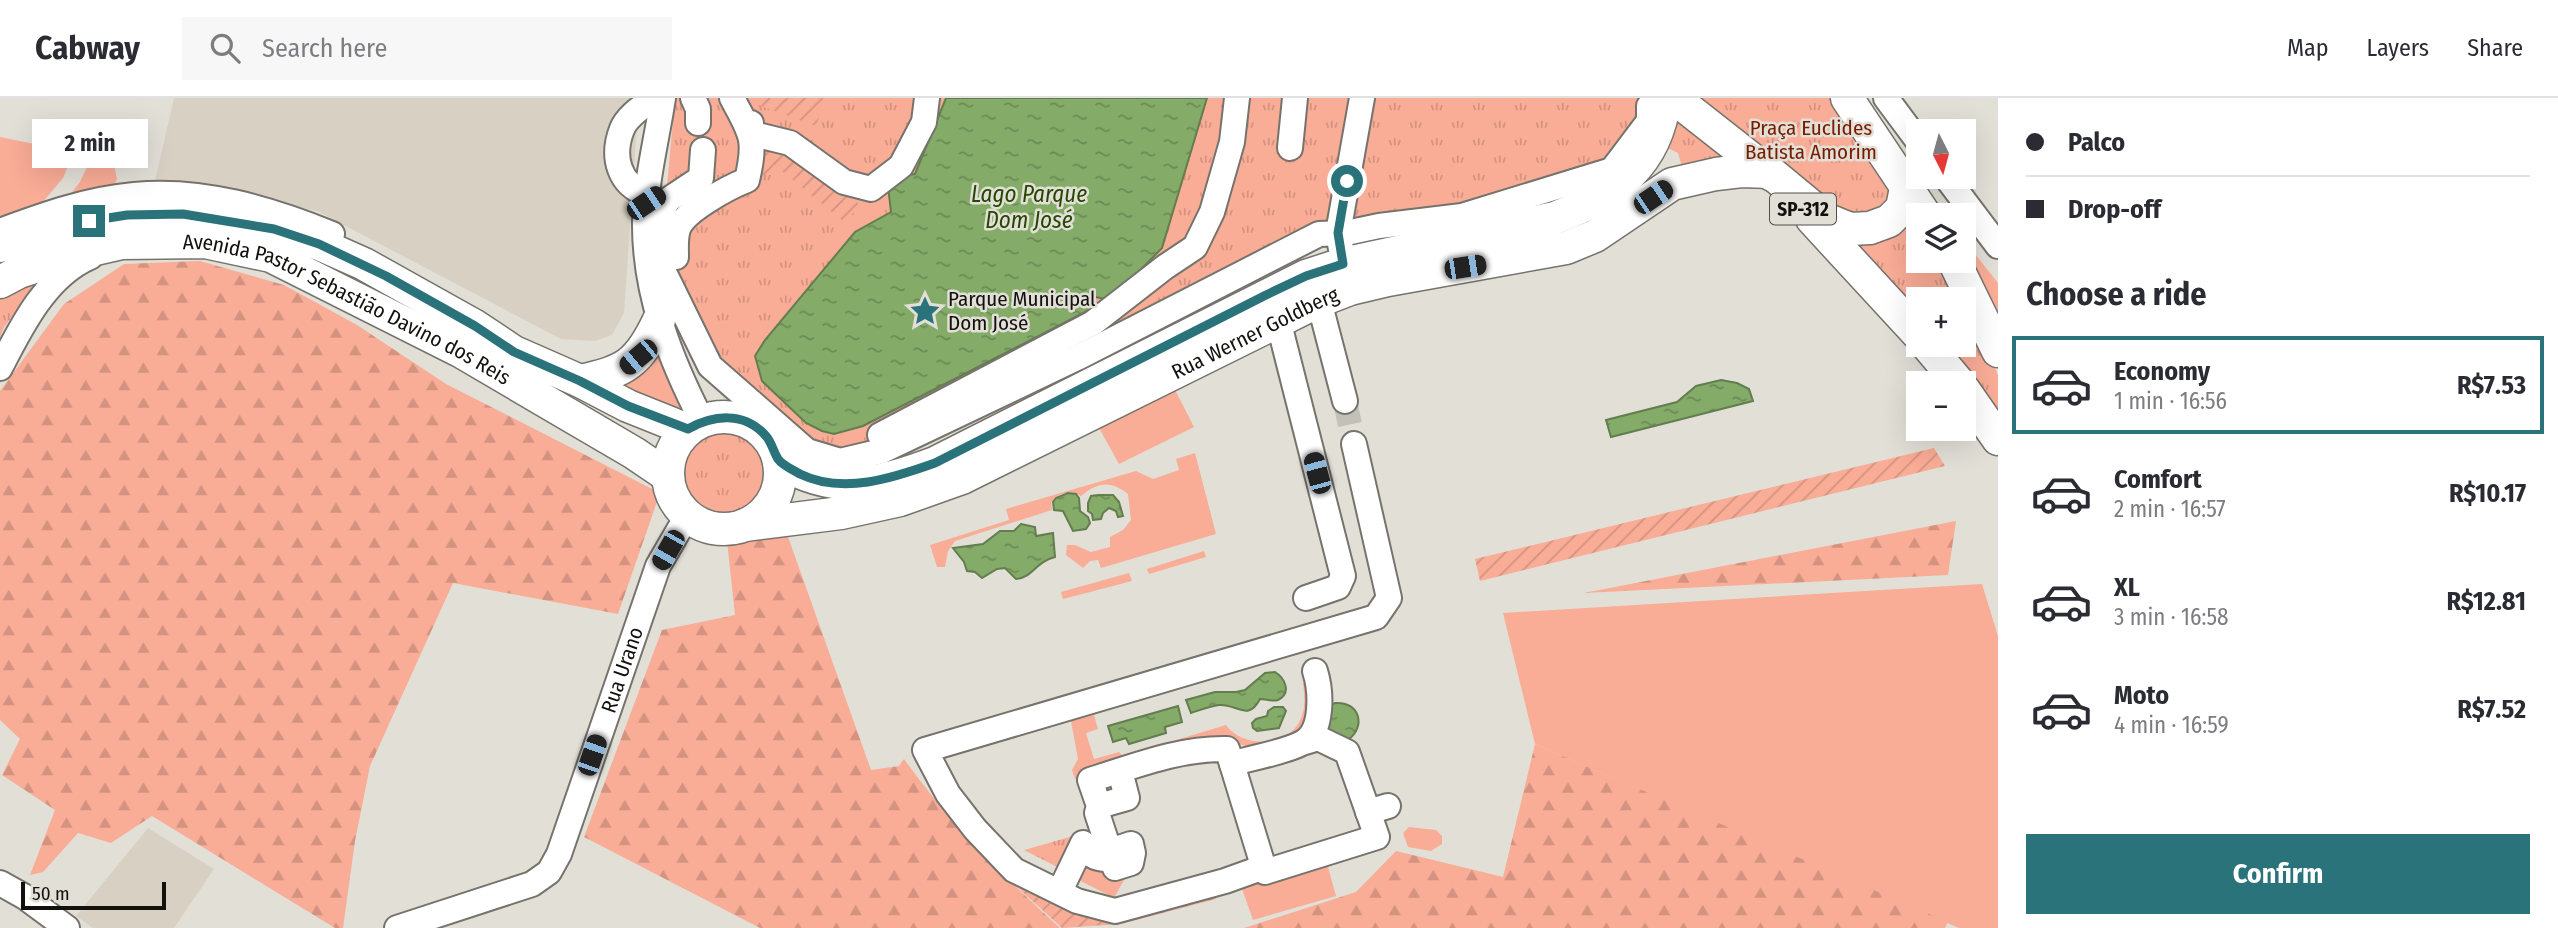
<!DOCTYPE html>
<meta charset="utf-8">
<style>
:root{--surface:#fff;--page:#f7f7f7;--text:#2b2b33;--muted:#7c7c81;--line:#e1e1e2;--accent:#2a737b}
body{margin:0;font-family:"Fira Sans Condensed",sans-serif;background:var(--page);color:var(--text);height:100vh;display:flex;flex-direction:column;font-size:26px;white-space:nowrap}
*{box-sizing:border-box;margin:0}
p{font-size:23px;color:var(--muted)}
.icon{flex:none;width:38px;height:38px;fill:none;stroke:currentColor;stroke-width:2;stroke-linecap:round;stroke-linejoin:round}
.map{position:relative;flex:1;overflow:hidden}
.sheet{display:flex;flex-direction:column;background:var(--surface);width:560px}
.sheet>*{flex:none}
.banner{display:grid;align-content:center;height:154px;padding:0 28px;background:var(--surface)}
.needle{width:46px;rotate:174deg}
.buttons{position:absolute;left:1906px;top:21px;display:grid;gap:14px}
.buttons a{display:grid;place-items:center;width:70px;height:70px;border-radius:0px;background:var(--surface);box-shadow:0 7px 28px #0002;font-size:35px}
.scale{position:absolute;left:21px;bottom:18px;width:145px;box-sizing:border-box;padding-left:7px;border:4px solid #12110e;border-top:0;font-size:19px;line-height:24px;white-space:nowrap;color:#12110e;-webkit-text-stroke:5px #e2dfd7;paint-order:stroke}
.end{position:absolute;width:32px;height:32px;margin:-16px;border:9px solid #2a737b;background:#fff;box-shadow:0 0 0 4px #fff}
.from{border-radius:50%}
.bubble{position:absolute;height:49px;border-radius:0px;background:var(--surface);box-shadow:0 7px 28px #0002;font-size:23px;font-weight:700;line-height:49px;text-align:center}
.car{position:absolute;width:21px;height:42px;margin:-21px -10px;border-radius:9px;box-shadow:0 0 5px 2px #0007;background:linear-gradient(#222 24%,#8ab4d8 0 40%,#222 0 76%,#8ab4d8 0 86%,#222 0)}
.banner b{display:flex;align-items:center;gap:24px;height:66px;font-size:26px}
.banner b+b{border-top:2px solid var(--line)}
.banner i{width:18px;height:18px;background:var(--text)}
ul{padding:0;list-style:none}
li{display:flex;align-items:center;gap:21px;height:98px;margin:0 14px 10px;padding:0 14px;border:4px solid transparent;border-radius:0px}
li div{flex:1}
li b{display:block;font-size:26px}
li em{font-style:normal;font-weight:700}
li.active{border-color:var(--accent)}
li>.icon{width:63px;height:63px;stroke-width:1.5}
h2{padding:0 28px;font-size:32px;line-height:84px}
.action{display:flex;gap:14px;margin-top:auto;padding:14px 28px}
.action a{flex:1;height:80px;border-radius:0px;background:var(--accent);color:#fff;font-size:28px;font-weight:700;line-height:80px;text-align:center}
header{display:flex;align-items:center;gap:42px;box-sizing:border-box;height:98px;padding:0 35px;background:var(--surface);border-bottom:2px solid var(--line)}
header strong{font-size:33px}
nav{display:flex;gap:38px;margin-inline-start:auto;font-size:24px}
.search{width:490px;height:63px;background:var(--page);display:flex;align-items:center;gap:18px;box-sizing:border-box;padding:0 24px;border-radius:0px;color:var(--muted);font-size:26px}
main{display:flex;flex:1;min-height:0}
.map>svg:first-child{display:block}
</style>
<header>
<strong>Cabway</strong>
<div class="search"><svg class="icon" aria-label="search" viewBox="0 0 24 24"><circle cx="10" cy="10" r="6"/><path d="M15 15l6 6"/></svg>Search here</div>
<nav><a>Map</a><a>Layers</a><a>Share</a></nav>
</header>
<main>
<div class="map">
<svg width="1998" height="830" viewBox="0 0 1998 830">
<defs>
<pattern id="forest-firs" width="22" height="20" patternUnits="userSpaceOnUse" patternTransform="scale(1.75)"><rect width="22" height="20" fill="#f9ac96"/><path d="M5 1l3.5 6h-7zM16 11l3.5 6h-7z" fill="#d49380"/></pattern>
<pattern id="park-tufts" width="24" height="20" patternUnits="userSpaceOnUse" patternTransform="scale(1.75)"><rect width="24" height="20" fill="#f9ac96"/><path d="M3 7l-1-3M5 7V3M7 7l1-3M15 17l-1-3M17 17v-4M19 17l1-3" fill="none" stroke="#d49380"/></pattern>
<pattern id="garden-furrows" width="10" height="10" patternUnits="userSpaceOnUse" patternTransform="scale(1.75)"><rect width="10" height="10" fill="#f9ac96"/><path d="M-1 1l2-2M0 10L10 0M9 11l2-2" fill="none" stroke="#d49380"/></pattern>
<pattern id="water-ripples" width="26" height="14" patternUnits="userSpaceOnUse" patternTransform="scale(1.75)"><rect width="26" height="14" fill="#85ab69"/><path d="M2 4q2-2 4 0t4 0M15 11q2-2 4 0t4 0" fill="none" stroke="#6b8a55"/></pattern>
</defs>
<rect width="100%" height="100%" fill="#e2dfd7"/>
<g fill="#d8d1c3">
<polygon points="174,0 639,0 624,215 612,237 595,243 561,241 317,113 154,87"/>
<polygon points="148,730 214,771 174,830 93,830 76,818"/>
</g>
<g fill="#f9ac96">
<polygon points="0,39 74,54 63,80 32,117 0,128"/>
<polygon points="92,58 113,62 117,81 112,91 70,97 80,84"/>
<polygon points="1964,142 1998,185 1998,221 1964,152"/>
<polygon points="658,247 680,310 654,304 616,291 639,276"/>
<polygon points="1173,288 1194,329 1119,366 1098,328"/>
<path d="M1195 355 1216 436 1101 470 1098 462 1090 463 1083 470 1066 457 1067 447H1075L1091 454 1110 449V439L1123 432 1131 422 1128 396C1110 382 1098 384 1081 398 1071 391 1057 395 1051 405L1052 412 955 443 948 453 945 469H937L930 447 1009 422 1006 411 1136 373 1153 381 1179 372 1176 361Z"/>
<polygon points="1204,453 1206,459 1149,476 1147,471"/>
<polygon points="1129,475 1132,483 1063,501 1061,494"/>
<polygon points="1982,486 1998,538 1998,830 1959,830 1535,646 1503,515"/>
<path d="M1310 583 1313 593 1304 625 1294 639 1257 651 1239 646 1226 639 1075 681 1072 672 1078 661 1071 623 1094 617 1098 631 1086 635 1094 661 1119 654 1123 658 1226 627C1241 648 1279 650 1296 629 1306 616 1305 601 1303 585Z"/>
<polygon points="1409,729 1436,732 1442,738 1442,746 1431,753 1408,749 1403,735"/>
<polygon points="1080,756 1125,780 1114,800 1069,777"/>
<polygon points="1325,758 1336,798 1253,822 1240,785"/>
</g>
<g fill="url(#forest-firs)">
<polygon points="200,163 284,187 357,227 446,286 660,395 618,516 453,485 370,668 355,743 343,830 335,830 152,718 111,745 78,735 43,774 30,777 55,712 2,677 20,641 0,622 0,293 64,206 124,166"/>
<polygon points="1956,423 1948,477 1584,495"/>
<path d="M787 436 871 672 899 668 904 661C949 724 1003 778 1060 830H760L584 739 662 532 735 517 727 443Z"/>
<polygon points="1535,646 1934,818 1948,824 1945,830 1244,830 1356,794 1396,753 1503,779"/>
</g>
<g fill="url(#park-tufts)">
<polygon points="675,0 1646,0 1647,22 1611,70 1462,116 1347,133 882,351 808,352 711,267 662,168 666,99"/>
<polygon points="1697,0 1835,0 1898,97 1896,107 1854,124"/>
<polygon points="1678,15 1733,64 1683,72 1678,55 1668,50"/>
<path d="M1908 111 1918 125V163H1945L1955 177 1998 277V321L1941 247H1964V201H1918V219L1838 133C1874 137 1884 139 1908 111Z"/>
<polygon points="40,184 4,229 0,239 0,196 26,185"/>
<circle cx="724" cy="374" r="43"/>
<polygon points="1087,734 1067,774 1024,752"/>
</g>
<g fill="url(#garden-furrows)">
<polygon points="757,0 822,0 825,1 816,28 755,6"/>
<polygon points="758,46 798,60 842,97 862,107 844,124 777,69 754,82"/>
<polygon points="1934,350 1945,368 1480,483 1475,461"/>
<polygon points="1006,779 1115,816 1213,788 1216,801 1121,826 1062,830"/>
</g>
<g fill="url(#water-ripples)" stroke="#627d4e" stroke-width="2">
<polygon points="946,0 1207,0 1162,150 1111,202 1095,199 1093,210 863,328 834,336 822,333 806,325 762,283 755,258 765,242 855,134 891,114 887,79 915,76"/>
<polygon points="1721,282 1737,285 1749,291 1753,303 1611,339 1606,322 1677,304 1696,288"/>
<polygon points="1068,395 1076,396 1079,400 1080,413 1088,419 1090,425 1086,431 1073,433 1063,413 1054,412 1053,404 1056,400"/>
<polygon points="1098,397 1113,397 1119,404 1123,418 1118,419 1116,413 1109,410 1103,415 1101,421 1093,422 1092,416 1088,413 1088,405 1091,398"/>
<path d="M1021 426 1035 429 1036 438 1053 435 1055 459C1035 464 1034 479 1016 481L1005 470 997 471 982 480 975 474 967 473 964 464 953 450 983 446 1000 433H1014Z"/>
<path d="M1275 574C1285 580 1292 595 1278 602 1272 604 1266 601 1260 601 1248 624 1238 606 1219 607 1210 608 1200 612 1191 615L1186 602 1215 594H1236L1245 592 1265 575Z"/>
<path d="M1335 605C1359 603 1367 628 1348 642L1329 639 1322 617 1329 608Z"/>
<polygon points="1178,608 1182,624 1165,629 1166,635 1129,646 1126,640 1113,644 1108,628"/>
<polygon points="1274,609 1283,609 1286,613 1279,630 1257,633 1253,630 1252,625 1256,621 1267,618 1268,613"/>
</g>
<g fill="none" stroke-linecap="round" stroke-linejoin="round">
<polyline stroke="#c3c0b9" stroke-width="24" stroke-dasharray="24 12" stroke-linecap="butt" points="1345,303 1354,346"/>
<g stroke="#76736c" stroke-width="28">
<g id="minor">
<path d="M663 0C657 40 646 82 645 123 644 194 670 261 702 323"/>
<polyline points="693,0 698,11 698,25"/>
<polyline points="1886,0 1918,43"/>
<polyline points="751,25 752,38 757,37 790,45 844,84 871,91 901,68 924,24 927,0"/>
<polyline points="1290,50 1295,0"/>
<polyline points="703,52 701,80 668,102 664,109 661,168 710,268 807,353 840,363 882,353 1077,260 1319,136 1346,135 1379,128 1462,118 1612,72 1649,23 1649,8"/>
<polyline points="1946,79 1998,148"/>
<path d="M647 96C619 87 611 59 622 31 627 18 643 8 654 0"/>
<path d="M0 133C43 117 88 101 134 97 201 90 271 111 332 136"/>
<polyline points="1341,151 1338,135 1362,0"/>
<path d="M676 159C676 150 675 140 678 131 684 113 729 89 747 82 757 40 751 36 732 0"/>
<polyline points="1319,203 1345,303"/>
<polyline points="1278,222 1343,478 1338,489 1306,500"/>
<path d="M0 270C21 229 46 178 90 159"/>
<polyline points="880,337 1093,225 1165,169 1195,149 1212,114 1232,44 1237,0"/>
<path d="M1305 644 1318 640 1347 654 1377 739 1265 774 1232 666C1253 659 1283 655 1302 645 1324 634 1321 592 1315 573"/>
<polyline points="1099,708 1127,700 1120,673"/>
<polyline points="1368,714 1388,708"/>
<path d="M1110 753 1131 746 1133 755 1131 765 1115 770 1097 715 1099 708 1090 682C1135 668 1179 650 1227 651L1232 666"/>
<polyline points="1264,769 1225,783 1115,813 1077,803 1014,772 975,731 948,696 925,652 1376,519 1389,500 1354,346"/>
<polyline points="0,785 25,799 67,830"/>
<path d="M1060 793 1083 745C1088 759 1098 762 1112 761"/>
<path id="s1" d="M397 830 532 786 549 774 559 756 658 468 687 418"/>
</g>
</g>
<g stroke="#76736c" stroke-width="35">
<g id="major">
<polyline points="1674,0 1772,77"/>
<polyline points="1847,0 1925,117"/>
<polyline points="1812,121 1918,236"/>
<polyline points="0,148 70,126 127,117 183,116 273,131 319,146 364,166 475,228 514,254 580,283 628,308 688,332"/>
<polyline points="1954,163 1998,253"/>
<path id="s2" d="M0 184 19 174 74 156 122 145 205 144 271 158 460 253 634 355 668 378"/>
<polyline points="1927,247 1959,285"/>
<path d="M580 283C625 274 639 265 659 222"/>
<polyline points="1964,292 1998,341"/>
<circle cx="724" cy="375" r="56"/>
<path d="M779 364C836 397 876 387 935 365L1306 178 1343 166 1555 120C1615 97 1657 67 1665 0"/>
<path id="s3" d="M745 427 841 415 900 402 962 380 1319 203 1350 191 1388 182 1566 150 1595 138 1672 86 1716 76 1742 73 1770 74 1828 122 1850 131 1870 130 1889 123 1902 110 1906 90"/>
</g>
</g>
<use href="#minor" stroke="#fff" stroke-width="24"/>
<use href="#major" stroke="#fff" stroke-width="32"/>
</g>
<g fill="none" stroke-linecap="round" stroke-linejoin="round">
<path stroke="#2a737b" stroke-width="9" d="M89 123 127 117 183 116 274 131 319 146 386 178 475 228 514 254 580 283 628 308 688 331C713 317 744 313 766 338 772 345 773 353 778 361 782 367 793 372 800 376 843 397 893 380 935 365L1266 197 1306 178 1343 166 1338 135 1347 83"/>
</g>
<defs>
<g id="sight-bare" transform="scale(2.415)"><path d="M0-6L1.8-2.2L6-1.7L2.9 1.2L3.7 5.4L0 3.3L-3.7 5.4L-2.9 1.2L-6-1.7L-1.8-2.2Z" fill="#2a737b" stroke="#e2dfd7" stroke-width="2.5" paint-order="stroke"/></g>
</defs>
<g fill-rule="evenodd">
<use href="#sight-bare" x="925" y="213"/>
</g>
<g text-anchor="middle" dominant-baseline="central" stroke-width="5" stroke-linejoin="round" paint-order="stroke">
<rect fill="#e2dfd7" stroke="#504f4a" stroke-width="2" x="1770" y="95.5" width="66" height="31" rx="5"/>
<g font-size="19" font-weight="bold" fill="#12110e">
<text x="1803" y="111">SP-312</text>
</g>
<g font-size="21" fill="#771c00" stroke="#e2dfd7">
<text x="1811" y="30">Praça Euclides<tspan x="1811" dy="24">Batista Amorim</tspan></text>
</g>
<g font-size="21" fill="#12110e" stroke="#e2dfd7" text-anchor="start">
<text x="948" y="201">Parque Municipal<tspan x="948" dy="24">Dom José</tspan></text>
</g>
<g font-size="21" fill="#12110e" stroke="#e2dfd7">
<text stroke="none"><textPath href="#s2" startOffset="368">Avenida Pastor Sebastião Davino dos Reis</textPath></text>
<text stroke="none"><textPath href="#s3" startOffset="550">Rua Werner Goldberg</textPath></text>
<text stroke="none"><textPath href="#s1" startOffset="378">Rua Urano</textPath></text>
</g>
<g font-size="23" font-style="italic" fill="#254700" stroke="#e2dfd7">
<text x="1029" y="96">Lago Parque<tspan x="1029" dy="26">Dom José</tspan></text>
</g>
</g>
</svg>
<div class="buttons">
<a><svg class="needle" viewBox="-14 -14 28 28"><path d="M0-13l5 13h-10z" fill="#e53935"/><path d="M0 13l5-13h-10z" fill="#7c7c81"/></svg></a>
<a><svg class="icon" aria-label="layers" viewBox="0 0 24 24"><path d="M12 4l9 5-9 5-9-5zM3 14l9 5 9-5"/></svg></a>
<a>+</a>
<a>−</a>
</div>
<div class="scale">50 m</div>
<i class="end from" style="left:1347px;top:83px"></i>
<i class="end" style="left:89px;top:123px"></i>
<div class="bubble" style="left:32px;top:21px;width:116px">2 min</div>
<i class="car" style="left:1653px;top:99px;rotate:56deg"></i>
<i class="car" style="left:646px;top:105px;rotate:56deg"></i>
<i class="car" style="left:1465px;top:169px;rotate:81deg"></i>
<i class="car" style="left:638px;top:259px;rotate:230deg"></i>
<i class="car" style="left:1317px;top:375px;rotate:345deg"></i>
<i class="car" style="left:668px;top:452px;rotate:210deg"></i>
<i class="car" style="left:592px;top:657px;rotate:19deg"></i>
</div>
<section class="sheet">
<div class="banner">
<b><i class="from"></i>Palco</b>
<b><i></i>Drop-off</b>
</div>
<h2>Choose a ride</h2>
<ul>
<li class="active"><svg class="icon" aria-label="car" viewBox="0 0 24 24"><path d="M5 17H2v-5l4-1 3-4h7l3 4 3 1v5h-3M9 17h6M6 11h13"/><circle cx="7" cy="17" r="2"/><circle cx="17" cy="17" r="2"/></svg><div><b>Economy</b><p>1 min · 16:56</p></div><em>R$7.53</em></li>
<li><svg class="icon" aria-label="car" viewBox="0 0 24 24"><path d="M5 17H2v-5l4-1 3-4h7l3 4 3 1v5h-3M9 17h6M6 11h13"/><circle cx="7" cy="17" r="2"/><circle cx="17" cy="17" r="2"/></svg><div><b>Comfort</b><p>2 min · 16:57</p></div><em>R$10.17</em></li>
<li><svg class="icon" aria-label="car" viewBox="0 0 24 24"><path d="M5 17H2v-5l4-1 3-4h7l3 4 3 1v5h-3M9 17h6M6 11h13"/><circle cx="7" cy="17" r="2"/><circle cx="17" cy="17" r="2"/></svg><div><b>XL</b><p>3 min · 16:58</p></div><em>R$12.81</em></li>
<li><svg class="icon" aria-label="car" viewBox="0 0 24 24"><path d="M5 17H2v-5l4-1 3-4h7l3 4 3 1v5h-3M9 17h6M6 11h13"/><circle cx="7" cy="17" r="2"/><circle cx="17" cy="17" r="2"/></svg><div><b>Moto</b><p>4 min · 16:59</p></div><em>R$7.52</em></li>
</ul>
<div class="action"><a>Confirm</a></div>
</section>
</main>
